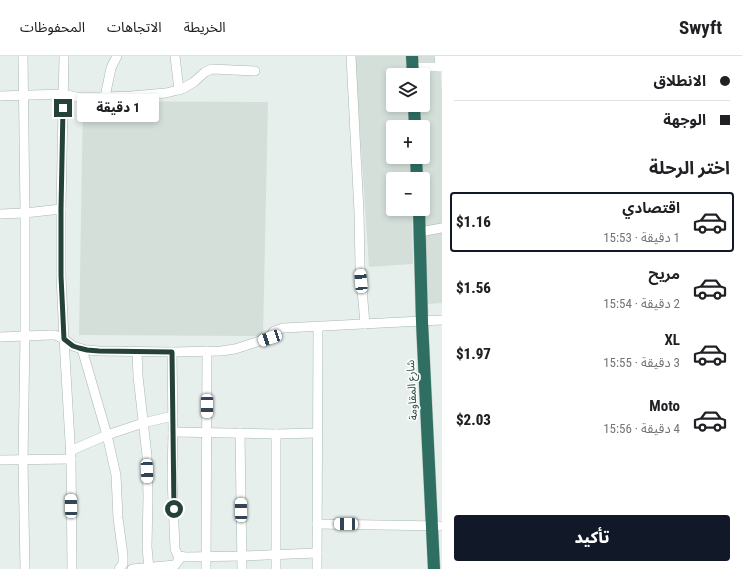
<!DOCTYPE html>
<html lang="ar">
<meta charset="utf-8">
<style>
:root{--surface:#fff;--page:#f2f2f2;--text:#202124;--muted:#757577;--line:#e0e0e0;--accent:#111827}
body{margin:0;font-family:"Roboto Condensed","Noto Sans Arabic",sans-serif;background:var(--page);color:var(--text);direction:rtl;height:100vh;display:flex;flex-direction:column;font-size:15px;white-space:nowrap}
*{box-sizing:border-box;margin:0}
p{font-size:13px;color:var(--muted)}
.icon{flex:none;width:22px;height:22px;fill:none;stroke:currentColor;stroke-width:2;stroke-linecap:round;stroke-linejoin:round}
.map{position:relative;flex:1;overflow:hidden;direction:ltr}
.drawer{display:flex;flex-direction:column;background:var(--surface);width:300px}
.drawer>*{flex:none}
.hud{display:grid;align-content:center;height:88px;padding:0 12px;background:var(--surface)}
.fabs{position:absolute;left:386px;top:12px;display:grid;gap:8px}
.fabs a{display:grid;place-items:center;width:44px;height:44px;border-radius:4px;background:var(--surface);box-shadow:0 2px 6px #0003;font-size:20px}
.end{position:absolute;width:18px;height:18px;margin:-9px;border:5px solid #24423a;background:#fff;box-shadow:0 0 0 2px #fff}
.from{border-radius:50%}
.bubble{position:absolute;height:28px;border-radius:4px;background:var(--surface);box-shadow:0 2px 6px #0003;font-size:13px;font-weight:800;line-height:28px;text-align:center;direction:rtl}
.car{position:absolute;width:12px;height:24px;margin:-12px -6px;border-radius:5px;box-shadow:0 0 3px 1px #0007;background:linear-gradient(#fff 24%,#345 0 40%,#fff 0 76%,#345 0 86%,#fff 0)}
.hud b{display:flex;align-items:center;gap:14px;height:38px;font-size:15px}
.hud b+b{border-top:1px solid var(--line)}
.hud i{width:10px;height:10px;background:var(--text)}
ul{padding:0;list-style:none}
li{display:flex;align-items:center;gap:12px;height:60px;margin:0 8px 6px;padding:0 4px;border:2px solid transparent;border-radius:4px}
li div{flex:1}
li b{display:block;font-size:15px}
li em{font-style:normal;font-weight:800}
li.selected{border-color:var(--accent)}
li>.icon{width:36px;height:36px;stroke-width:1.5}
h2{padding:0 12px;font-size:18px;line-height:48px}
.button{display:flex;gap:8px;margin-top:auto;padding:8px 12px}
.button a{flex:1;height:46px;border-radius:4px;background:var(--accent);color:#fff;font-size:16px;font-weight:800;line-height:46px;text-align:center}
header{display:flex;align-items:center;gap:24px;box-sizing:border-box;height:56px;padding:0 20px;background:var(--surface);border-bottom:1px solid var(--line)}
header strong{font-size:19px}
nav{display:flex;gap:22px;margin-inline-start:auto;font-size:14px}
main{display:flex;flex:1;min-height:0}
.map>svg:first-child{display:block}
</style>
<header>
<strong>Swyft</strong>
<nav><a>الخريطة</a><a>الاتجاهات</a><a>المحفوظات</a></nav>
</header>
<main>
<section class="drawer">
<div class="hud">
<b><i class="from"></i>الانطلاق</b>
<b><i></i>الوجهة</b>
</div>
<h2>اختر الرحلة</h2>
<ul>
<li class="selected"><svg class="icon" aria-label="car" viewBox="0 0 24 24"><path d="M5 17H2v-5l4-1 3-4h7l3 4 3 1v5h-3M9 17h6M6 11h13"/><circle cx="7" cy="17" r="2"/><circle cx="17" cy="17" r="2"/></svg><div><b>اقتصادي</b><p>1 دقيقة · 15:53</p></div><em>$1.16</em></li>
<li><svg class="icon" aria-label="car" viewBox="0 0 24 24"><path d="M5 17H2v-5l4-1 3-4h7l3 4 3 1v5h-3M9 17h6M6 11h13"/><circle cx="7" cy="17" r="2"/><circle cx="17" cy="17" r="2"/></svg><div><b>مريح</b><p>2 دقيقة · 15:54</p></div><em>$1.56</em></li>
<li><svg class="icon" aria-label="car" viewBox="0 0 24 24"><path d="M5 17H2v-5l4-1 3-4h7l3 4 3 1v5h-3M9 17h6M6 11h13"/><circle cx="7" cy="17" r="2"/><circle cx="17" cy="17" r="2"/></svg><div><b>XL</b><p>3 دقيقة · 15:55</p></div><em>$1.97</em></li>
<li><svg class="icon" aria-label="car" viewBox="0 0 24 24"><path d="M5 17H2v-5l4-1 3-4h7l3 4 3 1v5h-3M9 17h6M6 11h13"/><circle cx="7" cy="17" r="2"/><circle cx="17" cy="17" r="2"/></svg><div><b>Moto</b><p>4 دقيقة · 15:56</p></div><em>$2.03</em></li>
</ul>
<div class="button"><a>تأكيد</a></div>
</section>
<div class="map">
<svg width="442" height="513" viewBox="0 0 442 513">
<rect width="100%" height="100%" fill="#e6efeb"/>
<g fill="#d4dfda">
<polygon points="355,0 407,0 408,19 393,19 393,49 409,49 410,71 393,71 393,101 411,101 411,123 393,123 393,153 412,153 413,208 369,211"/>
<polygon points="417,0 440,0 442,40 442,247 427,248 423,153 423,123 422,123 421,101 423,101 423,71 420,71 419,49 423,49 423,19 418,19"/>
<polygon points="83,45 268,46 263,280 79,279"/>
</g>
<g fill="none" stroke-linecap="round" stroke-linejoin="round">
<g stroke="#a8b8b2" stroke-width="10">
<g id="street">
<polyline points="23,0 25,157 25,279 23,405 25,513"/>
<polyline points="64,0 61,153 61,220 64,283 73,290 79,292 87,294 99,295 172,296 221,295 235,293 269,282 274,275 283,272 442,264"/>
<polyline points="175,0 179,34"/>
<polyline points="351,0 359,156 360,210 365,268"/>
<polyline points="439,0 440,11"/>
<polyline points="413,11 442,11"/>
<polyline points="0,40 63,38 76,41 105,41 131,40 166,37 182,33 194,26 205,16 212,13 255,15"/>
<polyline points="105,41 111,12 117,0"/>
<polyline points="0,158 25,157 61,153"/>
<polyline points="420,176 442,172"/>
<polyline points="0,281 50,279 55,279 64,283 71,403 72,513"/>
<polyline points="82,293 107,379 116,419 118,462 123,499 123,508 119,513"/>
<polyline points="137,296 138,320 147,400 148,440 147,491 149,513"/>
<polyline points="172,296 173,376 172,421 175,493 178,500 186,501 242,500 317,497"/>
<polyline points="173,376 276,378 317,377"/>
<polyline points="240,377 242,513"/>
<polyline points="276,378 276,513"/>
<polyline points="70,395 107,379 143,367 173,360"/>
<polyline points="0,404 71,403"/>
<polyline points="317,468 442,470"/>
<polyline points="132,513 175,509 181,501"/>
<polyline points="206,513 207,295"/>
<polyline points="317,513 318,271"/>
</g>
</g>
<g stroke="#c2cac8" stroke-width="13">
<g id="highway">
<polyline points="412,0 413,19"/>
<polyline points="414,49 415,71"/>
<polyline points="416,101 417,123"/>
<polyline points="419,153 422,266 434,513"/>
</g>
</g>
<use href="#street" stroke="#fff" stroke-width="9"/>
<use href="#highway" stroke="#2f6f62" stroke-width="12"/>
</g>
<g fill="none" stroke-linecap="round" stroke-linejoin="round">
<polyline stroke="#24423a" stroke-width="5" points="63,52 61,153 61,220 64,283 73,290 79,292 87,294 99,295 172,296 174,453"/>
</g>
<g text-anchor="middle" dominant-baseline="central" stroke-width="3.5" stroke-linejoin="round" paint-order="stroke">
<g font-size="11" fill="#24423a" stroke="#f7fbf9">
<text transform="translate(412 334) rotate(-93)">شارع المقاومة</text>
</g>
</g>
</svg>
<div class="fabs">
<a><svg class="icon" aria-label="layers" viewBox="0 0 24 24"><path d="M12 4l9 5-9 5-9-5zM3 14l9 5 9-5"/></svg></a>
<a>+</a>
<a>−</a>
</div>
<i class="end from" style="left:174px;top:453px"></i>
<i class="end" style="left:63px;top:52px"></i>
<div class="bubble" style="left:77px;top:38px;width:82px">1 دقيقة</div>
<i class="car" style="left:361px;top:225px;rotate:355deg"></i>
<i class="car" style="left:270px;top:282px;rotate:251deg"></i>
<i class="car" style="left:207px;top:350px;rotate:180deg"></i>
<i class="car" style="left:147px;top:415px;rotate:178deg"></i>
<i class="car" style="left:71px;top:450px;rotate:359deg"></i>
<i class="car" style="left:241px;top:454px;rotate:359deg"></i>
<i class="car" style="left:346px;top:468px;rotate:271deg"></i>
</div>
</main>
